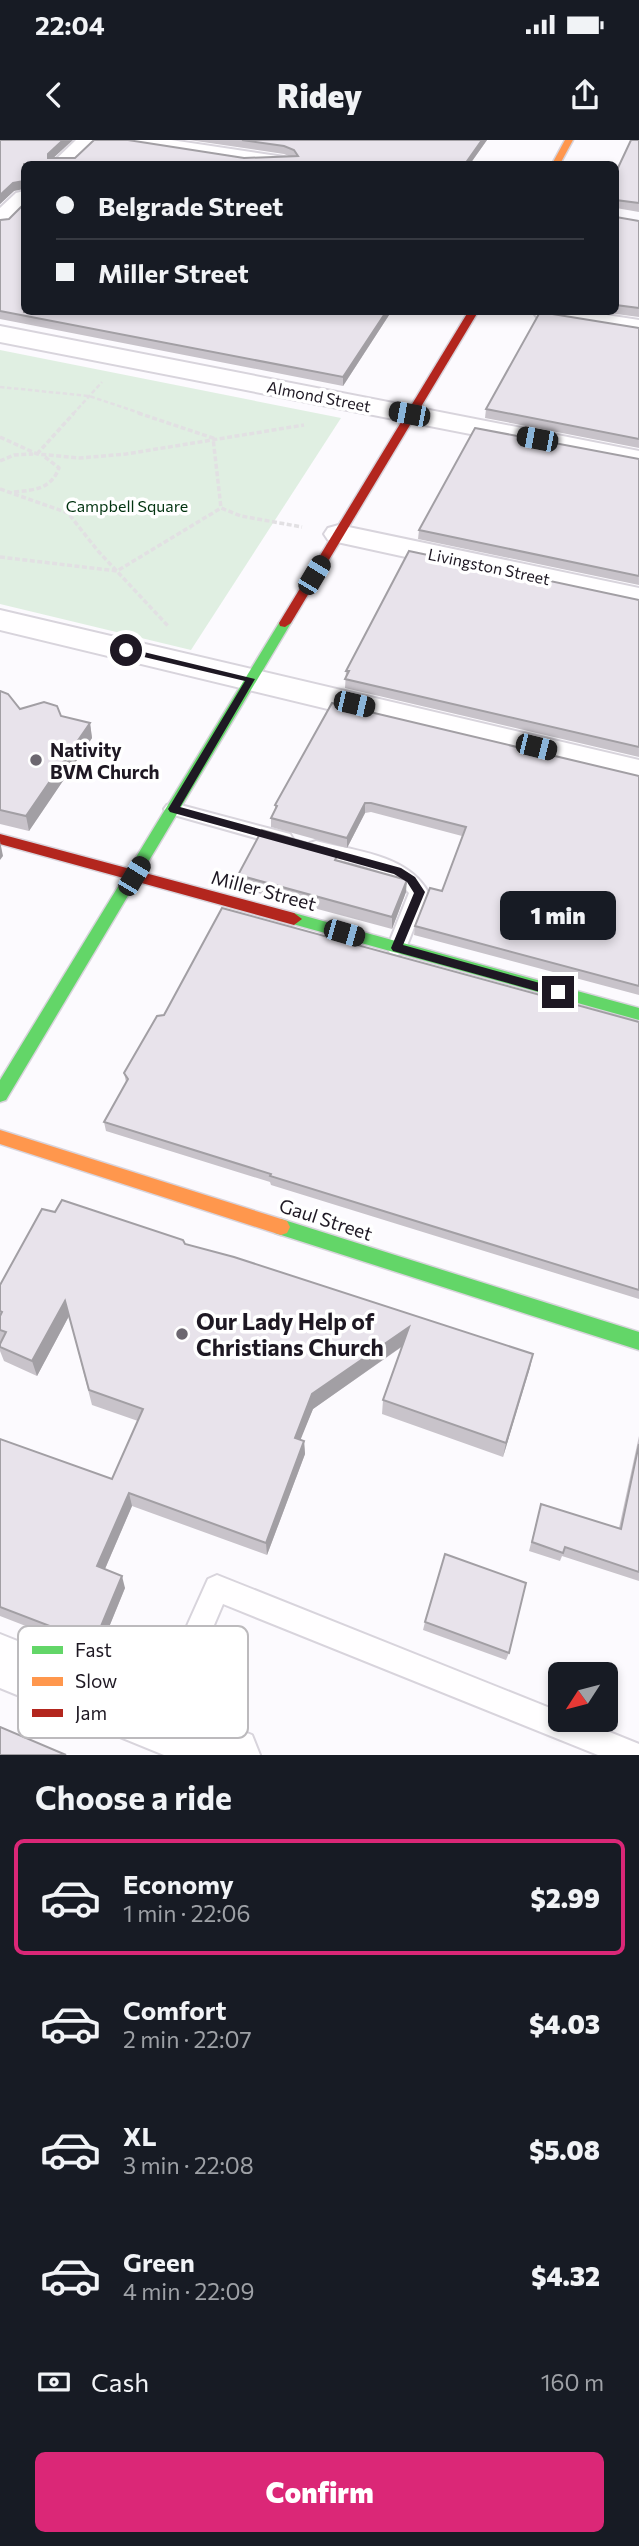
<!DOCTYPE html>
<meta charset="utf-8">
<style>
:root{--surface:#171b24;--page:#20242c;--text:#f1f3f6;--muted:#9ea1a6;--line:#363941;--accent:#db2777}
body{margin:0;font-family:Commissioner,sans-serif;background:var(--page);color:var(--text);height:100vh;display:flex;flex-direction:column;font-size:26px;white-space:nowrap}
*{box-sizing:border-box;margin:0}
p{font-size:23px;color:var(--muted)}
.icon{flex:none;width:38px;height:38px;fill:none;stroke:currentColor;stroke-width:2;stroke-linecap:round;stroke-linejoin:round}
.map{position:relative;height:1615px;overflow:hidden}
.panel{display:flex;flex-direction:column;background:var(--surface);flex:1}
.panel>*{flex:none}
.banner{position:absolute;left:21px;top:21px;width:598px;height:154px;border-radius:10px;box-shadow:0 4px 10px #0003;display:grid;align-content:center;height:154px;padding:0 35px;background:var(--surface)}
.needle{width:46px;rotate:234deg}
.controls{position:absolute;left:548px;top:1522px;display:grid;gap:14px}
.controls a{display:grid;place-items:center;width:70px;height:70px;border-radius:10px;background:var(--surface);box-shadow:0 4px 10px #0003;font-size:35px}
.end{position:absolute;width:32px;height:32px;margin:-16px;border:9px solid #1e1823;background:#fff;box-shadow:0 0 0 4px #fff}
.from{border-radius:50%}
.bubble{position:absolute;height:49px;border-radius:10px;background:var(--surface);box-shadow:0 4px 10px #0003;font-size:23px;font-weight:800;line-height:49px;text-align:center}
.car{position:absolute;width:21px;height:42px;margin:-21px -10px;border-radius:9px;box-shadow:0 0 5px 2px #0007;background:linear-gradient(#222 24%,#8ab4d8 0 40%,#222 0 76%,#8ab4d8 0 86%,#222 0)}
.banner b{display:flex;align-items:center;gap:24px;height:66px;font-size:26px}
.banner b+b{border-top:2px solid var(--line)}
.banner i{width:18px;height:18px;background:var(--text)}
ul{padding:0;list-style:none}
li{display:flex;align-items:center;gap:21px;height:116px;margin:0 14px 10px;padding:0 21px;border:4px solid transparent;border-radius:10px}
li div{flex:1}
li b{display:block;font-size:26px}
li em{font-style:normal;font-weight:800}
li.selected{border-color:var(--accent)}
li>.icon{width:63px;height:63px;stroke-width:1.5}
h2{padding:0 35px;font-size:32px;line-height:84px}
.pay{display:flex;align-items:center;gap:18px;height:77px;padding:0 35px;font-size:26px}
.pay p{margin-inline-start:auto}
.primary-button{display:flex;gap:14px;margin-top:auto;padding:14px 35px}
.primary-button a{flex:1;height:80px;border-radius:10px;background:var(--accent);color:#fff;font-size:28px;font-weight:800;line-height:80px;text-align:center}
.status{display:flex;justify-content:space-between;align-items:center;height:49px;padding:0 35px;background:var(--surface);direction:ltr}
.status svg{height:19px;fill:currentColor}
header{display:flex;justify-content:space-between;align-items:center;height:91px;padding:0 35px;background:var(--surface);font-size:32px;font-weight:800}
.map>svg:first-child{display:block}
</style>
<div class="status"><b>22:04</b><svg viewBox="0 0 49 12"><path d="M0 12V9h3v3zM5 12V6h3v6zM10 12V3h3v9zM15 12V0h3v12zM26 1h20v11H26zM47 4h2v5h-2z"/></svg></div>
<header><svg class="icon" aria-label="back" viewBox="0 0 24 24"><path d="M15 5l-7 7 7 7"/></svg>Ridey<svg class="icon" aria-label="share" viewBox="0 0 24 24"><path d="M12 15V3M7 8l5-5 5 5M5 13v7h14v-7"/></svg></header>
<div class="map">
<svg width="639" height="1615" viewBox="0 0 639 1615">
<rect width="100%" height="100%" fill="#fcfafe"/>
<polygon fill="#e0efe2" points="0,210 341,278 191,510 0,464"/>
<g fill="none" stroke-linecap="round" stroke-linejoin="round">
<g stroke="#d8d4dc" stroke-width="4">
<g id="lane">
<polygon points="173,663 290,694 293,699 290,704 284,706 167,673 164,669 167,665"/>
<path d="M316 701C353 711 407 714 428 752L404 813 397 815 390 813 387 808 409 753C385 724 343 723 310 713L307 708 310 703Z"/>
<polygon points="217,1435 560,1572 560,1580 580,1580 639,1604 639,1615 598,1615 223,1464 167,1595 157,1599 147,1595 143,1585 147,1575 208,1439"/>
</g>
</g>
<g stroke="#d8d4dc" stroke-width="4">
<g id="street">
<polygon points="76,0 100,0 74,24 51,24"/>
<polygon points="118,0 171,0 284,17 292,19 295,24 245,24 129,6 121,5"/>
<polygon points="24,51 24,70 8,85 0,87 0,68 16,53"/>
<polygon points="533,172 587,172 639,180 639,196 546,180 537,177"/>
<polygon points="0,186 639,311 639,327 0,202"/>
<polygon points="339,385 639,448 639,468 328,400 324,394 328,388"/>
<polygon points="0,470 639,620 639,644 0,490"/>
<polygon points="0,1494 252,1595 260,1615 164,1615 0,1548"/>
</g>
</g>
<g stroke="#d8d4dc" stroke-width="3">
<g id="fast">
<polygon points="285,479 291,483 6,960 0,962 0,940 279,483"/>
<polygon points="294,773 639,868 639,880 289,783 286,779"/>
<polygon points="281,1079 639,1192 639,1210 275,1093 272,1087 275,1081"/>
</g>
</g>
<g stroke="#d8d4dc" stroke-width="3">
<g id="slow">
<polygon points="565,0 573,0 560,24 552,24"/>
<polygon points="0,990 281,1079 287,1081 290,1087 287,1093 281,1095 0,1004"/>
</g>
</g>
<g stroke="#d8d4dc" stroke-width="3">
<g id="jam">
<polygon points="468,172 478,172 291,483 285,487 280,486 279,483"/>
<polygon points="0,694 294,773 302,779 294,785 0,704"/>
</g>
</g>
<g stroke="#e2e0e3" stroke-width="2.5" stroke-dasharray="4.5 2.5" stroke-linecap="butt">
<polyline points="0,247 89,256 143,274"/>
<polyline points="73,274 102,242"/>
</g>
<g stroke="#e2e0e3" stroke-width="3.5" stroke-dasharray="5 2.5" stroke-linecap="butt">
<polyline points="138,273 213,298 221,368 241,376 302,387"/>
<polyline points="0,297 37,314 80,318 126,314 304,285"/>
<polyline points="37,314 74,273"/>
<polyline points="0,321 14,315 33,314"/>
<polyline points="0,349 68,373 98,411 169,487"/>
<path d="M14 352C35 350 51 349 59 328L45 317"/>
<polyline points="0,417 117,431 221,368"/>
</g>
<use href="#lane" fill="#fffeff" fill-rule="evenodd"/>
<use href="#street" fill="#fffeff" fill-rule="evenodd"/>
<use href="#fast" fill="#63d668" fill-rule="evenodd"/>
<use href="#slow" fill="#ff974d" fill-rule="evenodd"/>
<use href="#jam" fill="#b3261e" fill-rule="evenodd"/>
</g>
<g fill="#c8c3ca">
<polygon points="0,0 54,18 244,18 291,17 284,14 189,0 487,0 470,24 24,24 14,51 0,64"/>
<polygon points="639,0 639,72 616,68 616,32"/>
<polygon points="616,77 639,81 639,177 601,172 616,172"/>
<polygon points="0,80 391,172 343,246 0,179"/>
<polygon points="639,188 639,308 485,278 486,269"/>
<polygon points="639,319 639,445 418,399 419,390"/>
<polygon points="639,460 639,617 345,548 346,531"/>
<polygon points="0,551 20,569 61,576 90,583 92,598 29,691 0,684"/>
<polygon points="639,636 639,855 414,795 415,786 442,751 462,696 371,672 365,673 347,708 271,687 271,678 275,671 275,665"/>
<polygon points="339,721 406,752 392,789 239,748 238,735"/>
<polygon points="639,882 639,1159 271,1045 270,1042 106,991 104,982 126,942 124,933"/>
<polygon points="55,1072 185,1104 533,1214 503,1317 382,1274 383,1260 403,1206 313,1269 300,1299 304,1301 305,1314 267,1415 132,1366 105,1429 125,1448 98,1514 0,1476 0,1299 112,1339 138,1281 92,1265 69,1176 37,1236 4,1221 0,1211 0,1145"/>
<polygon points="639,1296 639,1441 562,1416 560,1421 529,1411 541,1364 619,1388"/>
<polygon points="425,1482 509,1513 506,1520 423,1490"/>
</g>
<g fill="#a29fa4">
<polygon points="63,0 73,0 49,22 48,14"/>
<polygon points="482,0 487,0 470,24 465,24"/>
<polygon points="24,41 24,49 14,51 0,64 0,55 13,43"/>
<polygon points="386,172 391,172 343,246 343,237"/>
<polygon points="90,583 92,598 29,691 26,676"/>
<polygon points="365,663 365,673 347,708 347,698"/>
<polygon points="0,701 3,716 0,720"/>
<polygon points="407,740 406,752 392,789 392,777"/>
<polygon points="65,1161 69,1176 37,1236 32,1221"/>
<polygon points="409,1187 408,1202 313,1269 296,1311 295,1298 312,1254"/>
<polygon points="533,1214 530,1228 503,1317 506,1303"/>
<polygon points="304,1301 305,1314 267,1415 266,1403"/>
<polygon points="129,1353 132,1366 101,1438 97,1426"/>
<polygon points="122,1436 125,1448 98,1514 94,1503"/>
</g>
<g fill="#e8e3eb" stroke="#a29fa4" stroke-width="2">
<polygon points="0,0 63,0 48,14 48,18 75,18 94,0 128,0 244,18 298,16 294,10 284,6 242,0 482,0 465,24 24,24 24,48 24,41 13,43 0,55"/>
<polygon points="631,0 639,0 639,63 616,60 616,32"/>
<polygon points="24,64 24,172 386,172 343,237 0,171 0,80 9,79"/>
<polygon points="616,77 639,81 639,168 616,165"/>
<polygon points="540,172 639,188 639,299 486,269"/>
<polygon points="475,288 639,319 639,436 419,390"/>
<polygon points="409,411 639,460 639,607 345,539 349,531 346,531"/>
<polygon points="0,551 8,554 20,569 44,562 57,566 61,576 90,583 26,676 0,670"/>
<polygon points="332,563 639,636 639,846 415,786 430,748 442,751 466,687 371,663 365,663 347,698 271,678 277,666 275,665"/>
<polygon points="262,690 339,712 335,720 407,740 392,777 238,735"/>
<polygon points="222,768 639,882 639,1150 270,1036 271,1034 104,982 128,939 124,933 157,876 164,875"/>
<polygon points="62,1060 183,1100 185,1104 234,1117 533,1214 506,1303 383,1260 409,1187 312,1254 295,1298 304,1301 266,1403 129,1353 97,1426 122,1436 94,1503 0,1467 0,1299 112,1339 143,1269 89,1250 65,1161 32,1221 0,1207 0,1204 6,1192 0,1190 0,1176 2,1172 0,1171 0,1145 42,1069 55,1072"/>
<polygon points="639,1304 639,1432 565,1407 563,1413 532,1402 541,1364 621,1389"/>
<polygon points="445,1414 526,1443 509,1513 425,1482"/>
<polygon points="0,1587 66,1615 0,1615"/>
</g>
<polygon fill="#1e1823" points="123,507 255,539 180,667 401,728 415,737 425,752 403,805 558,848 564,852 562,855 558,857 393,811 391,808 414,753 407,742 394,734 170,672 168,669 245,541 123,512"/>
<g fill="#6c6770" stroke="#fff" stroke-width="2.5">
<circle cx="36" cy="620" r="7"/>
<circle cx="182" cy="1194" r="7"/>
</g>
<g text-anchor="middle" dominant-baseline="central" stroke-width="7" stroke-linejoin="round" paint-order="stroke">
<g font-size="16" fill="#1e1823" stroke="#fff">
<text transform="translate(319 256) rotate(11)">Almond Street</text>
<text transform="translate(489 426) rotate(12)">Livingston Street</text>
</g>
<g font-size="16" fill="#023310" stroke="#fff">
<text x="127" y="365">Campbell Square</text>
</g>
<g font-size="19" font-weight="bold" fill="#1e1823" stroke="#fff" text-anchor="start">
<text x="50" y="609">Nativity<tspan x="50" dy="22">BVM Church</tspan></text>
</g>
<g font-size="19" fill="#1e1823" stroke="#fff">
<text transform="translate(264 750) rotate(15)">Miller Street</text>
<text transform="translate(326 1079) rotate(18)">Gaul Street</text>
</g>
<g font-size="23" font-weight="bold" fill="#1e1823" stroke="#fff" text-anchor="start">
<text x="196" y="1181">Our Lady Help of<tspan x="196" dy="26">Christians Church</tspan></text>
</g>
</g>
<rect x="18" y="1486" width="230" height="112" rx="10" fill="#fff" stroke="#bcbabd" stroke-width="2"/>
<rect x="32" y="1506" width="31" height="8" fill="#63d668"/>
<rect x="32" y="1537" width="31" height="9" fill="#ff974d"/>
<rect x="32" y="1569" width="31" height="8" fill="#b3261e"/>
<g font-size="19" fill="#1e1823">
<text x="75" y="1517">Fast</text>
<text x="75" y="1548">Slow</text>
<text x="75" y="1580">Jam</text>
</g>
</svg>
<div class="controls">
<a><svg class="needle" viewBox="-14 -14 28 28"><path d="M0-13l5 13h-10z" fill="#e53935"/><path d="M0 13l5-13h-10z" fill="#9ea1a6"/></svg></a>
</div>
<i class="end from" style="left:126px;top:510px"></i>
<i class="end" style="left:558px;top:852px"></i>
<div class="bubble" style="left:500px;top:751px;width:116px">1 min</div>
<i class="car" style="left:409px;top:274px;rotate:281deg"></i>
<i class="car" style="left:537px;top:299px;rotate:281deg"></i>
<i class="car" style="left:314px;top:435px;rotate:31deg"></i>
<i class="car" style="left:354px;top:564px;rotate:103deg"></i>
<i class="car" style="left:536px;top:607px;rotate:104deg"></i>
<i class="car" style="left:134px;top:736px;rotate:31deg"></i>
<i class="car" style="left:344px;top:793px;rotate:106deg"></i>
<div class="banner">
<b><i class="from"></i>Belgrade Street</b>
<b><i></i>Miller Street</b>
</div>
</div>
<section class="panel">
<h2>Choose a ride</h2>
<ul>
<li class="selected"><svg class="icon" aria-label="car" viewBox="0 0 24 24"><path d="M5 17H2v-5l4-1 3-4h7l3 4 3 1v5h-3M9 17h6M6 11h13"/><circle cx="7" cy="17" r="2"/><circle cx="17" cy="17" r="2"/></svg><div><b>Economy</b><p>1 min · 22:06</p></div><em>$2.99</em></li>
<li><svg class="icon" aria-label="car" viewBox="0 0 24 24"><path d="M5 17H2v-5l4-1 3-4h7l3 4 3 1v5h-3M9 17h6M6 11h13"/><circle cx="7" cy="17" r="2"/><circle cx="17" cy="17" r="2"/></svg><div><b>Comfort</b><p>2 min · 22:07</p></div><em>$4.03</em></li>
<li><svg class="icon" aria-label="car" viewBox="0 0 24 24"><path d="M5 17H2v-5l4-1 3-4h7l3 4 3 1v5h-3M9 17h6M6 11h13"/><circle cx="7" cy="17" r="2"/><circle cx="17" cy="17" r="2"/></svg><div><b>XL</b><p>3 min · 22:08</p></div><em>$5.08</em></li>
<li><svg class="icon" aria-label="car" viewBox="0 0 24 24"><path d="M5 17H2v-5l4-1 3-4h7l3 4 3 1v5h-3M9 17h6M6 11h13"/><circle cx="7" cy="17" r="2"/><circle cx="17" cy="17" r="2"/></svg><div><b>Green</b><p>4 min · 22:09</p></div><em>$4.32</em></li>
</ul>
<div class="pay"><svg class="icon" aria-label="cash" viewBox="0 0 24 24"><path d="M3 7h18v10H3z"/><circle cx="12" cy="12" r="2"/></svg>Cash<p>160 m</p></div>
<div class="primary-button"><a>Confirm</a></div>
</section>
